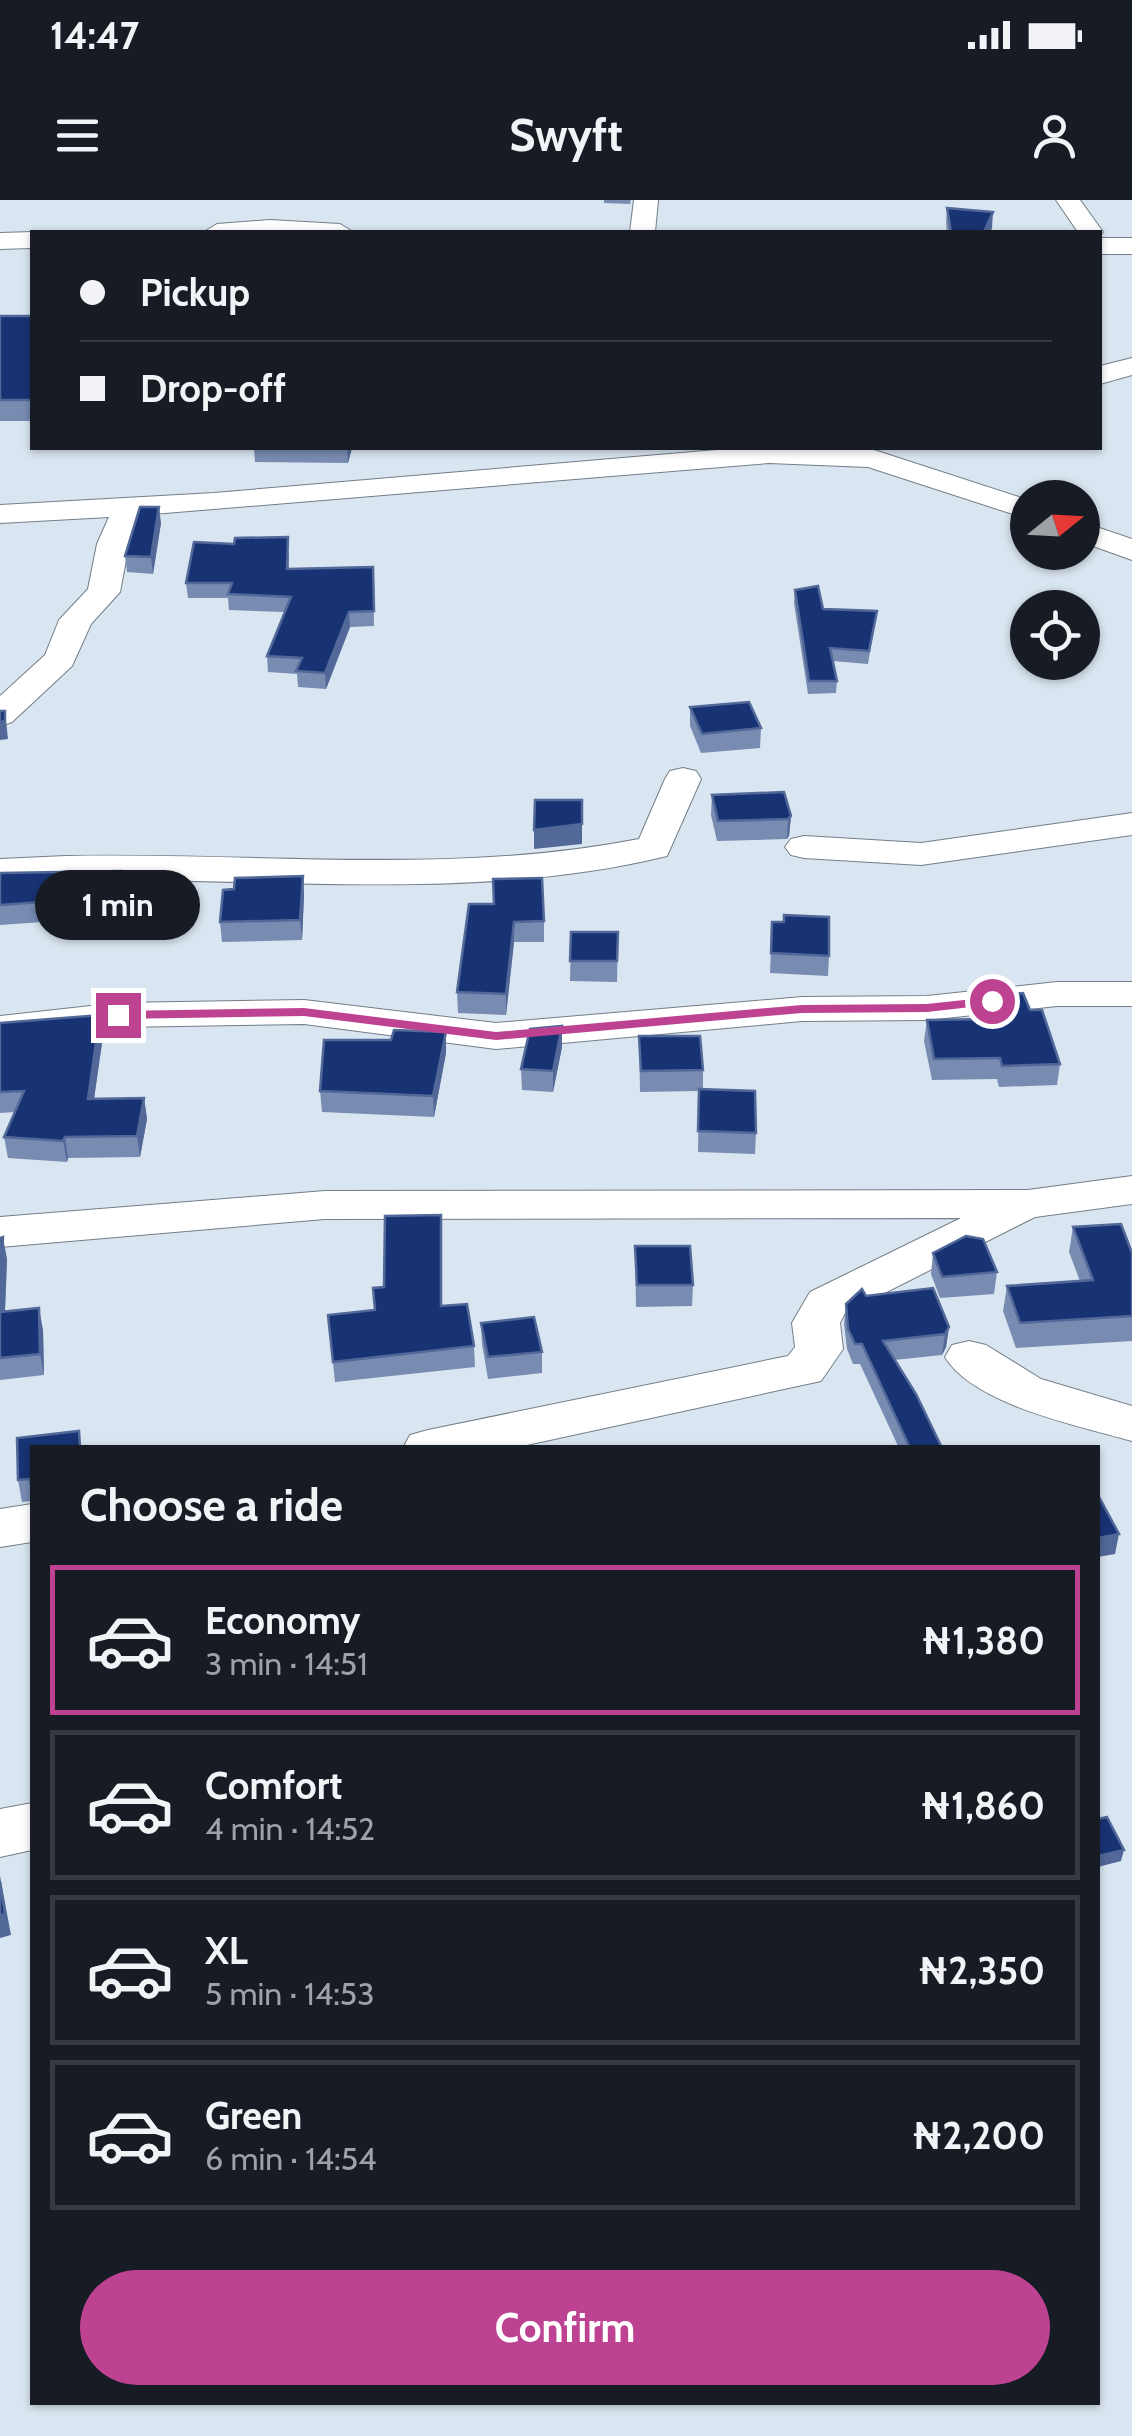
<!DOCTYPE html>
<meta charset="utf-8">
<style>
:root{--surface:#171b24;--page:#20242c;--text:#f1f3f6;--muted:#9ea1a6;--line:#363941;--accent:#be4292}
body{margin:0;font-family:Cabin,sans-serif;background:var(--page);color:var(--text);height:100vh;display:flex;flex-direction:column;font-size:38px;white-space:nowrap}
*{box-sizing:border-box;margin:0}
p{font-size:32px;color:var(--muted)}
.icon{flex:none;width:55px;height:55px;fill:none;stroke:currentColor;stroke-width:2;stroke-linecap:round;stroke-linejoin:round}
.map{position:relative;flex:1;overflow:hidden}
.sheet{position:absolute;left:30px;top:1245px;width:1070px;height:960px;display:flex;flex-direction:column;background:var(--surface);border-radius:0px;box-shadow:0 2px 8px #0004}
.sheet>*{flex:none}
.top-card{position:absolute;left:30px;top:30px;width:1072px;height:220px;border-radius:0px;box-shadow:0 2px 8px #0004;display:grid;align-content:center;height:220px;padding:0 50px;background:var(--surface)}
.needle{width:65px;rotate:72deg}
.buttons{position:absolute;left:1010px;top:280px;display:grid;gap:20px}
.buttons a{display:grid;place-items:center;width:90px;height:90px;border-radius:50%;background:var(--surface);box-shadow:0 2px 8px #0004;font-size:50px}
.end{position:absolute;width:45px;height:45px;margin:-22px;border:12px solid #be4292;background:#fff;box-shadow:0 0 0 5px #fff}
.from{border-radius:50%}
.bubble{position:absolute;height:70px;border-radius:35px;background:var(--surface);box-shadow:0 2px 8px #0004;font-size:32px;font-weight:700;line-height:70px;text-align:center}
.top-card b{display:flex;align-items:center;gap:35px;height:95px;font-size:38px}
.top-card b+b{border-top:2px solid var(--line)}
.top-card i{width:25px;height:25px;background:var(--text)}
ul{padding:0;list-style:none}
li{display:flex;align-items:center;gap:30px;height:150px;margin:0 20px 15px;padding:0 30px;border:5px solid var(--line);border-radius:0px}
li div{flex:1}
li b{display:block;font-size:38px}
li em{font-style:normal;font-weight:700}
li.current{border-color:var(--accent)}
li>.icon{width:90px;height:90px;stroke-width:1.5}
h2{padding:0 50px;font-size:45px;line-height:120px}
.action{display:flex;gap:20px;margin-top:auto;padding:20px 50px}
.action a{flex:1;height:115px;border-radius:60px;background:var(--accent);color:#fff;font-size:40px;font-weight:700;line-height:115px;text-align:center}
.status{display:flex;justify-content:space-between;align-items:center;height:70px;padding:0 50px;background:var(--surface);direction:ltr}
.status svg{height:28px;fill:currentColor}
header{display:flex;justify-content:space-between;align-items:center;height:130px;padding:0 50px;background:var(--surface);font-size:45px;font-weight:700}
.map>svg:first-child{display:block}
</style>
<div class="status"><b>14:47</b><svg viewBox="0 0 49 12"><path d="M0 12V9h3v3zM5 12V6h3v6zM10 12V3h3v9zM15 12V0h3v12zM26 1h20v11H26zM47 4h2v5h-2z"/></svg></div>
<header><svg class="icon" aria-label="menu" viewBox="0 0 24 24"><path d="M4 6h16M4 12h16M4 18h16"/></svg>Swyft<svg class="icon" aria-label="person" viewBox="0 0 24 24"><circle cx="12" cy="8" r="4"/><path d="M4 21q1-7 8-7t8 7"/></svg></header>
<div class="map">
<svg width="1132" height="2236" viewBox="0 0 1132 2236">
<rect width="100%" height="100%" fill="#d9e5f0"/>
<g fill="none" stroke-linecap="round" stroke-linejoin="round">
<g stroke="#737e88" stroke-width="2">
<g id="minor">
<polygon points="634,0 658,0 655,32 630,32"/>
<polygon points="1056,0 1080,0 1103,32 1100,36 1078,32"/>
<polygon points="270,20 340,24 353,32 204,32 217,24"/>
<polygon points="33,32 32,48 0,49 0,33"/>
<rect x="1100" y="38" width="32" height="16"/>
<polygon points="1132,158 1132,175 1100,184 1100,166"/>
<polygon points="740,248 871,249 1028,300 1028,319 868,267 769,263 141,315 129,344 120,392 91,424 72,466 12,522 0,526 0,496 45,455 59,420 88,389 97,344 109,317 0,323 0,305 214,293"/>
<polygon points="1082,322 1132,339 1132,360 1082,342"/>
<path d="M683 568 696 571 701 579 667 656C456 708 218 670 0 683V659L66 656C257 652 450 676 639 639L665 579 670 571Z"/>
<polygon points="1132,613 1132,635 921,665 804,658 791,655 785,647 791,639 804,636 921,643"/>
<polygon points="1057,782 1132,782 1132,806 1057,806 927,820 802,821 496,849 304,824 118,827 0,840 0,816 118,803 304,800 496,823 802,797 927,796"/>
<polygon points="1132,976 1132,1004 1035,1017 845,1113 840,1123 843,1149 821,1181 513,1248 403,1248 410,1235 428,1230 788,1156 795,1147 792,1123 810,1092 961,1018 325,1019 0,1047 0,1017 325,991 1028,990"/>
<path d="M969 1141 986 1145 1041 1179 1132 1206V1241C1080 1226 974 1205 945 1157L952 1145Z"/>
<polygon points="32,1304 32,1342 0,1347 0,1309"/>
<polygon points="32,1603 32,1650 0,1657 0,1609"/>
</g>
</g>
<use href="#minor" fill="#fff" fill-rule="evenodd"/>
</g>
<g fill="#788cb2">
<polygon points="604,0 631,0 630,4 604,3"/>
<polygon points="947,8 992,28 990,32 947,32 946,23"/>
<rect x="0" y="116" width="32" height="105"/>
<polygon points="254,248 352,248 348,263 255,262"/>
<polygon points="161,323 153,374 127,372 125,356"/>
<polygon points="234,344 289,352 289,369 373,367 374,426 350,427 326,489 298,487 297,474 268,472 267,456 285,412 229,410 228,398 188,398 186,383"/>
<polygon points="795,390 823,409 877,411 868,464 833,461 837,481 836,493 808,494 794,403"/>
<polygon points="690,507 761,528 760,548 701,553 690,526"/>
<polygon points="712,595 791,616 789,636 787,639 717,641 711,615"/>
<polygon points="0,673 124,691 121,725 58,727 57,721 0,725"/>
<polygon points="303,676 304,696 302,740 222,742 220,722 234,689"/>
<polygon points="469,704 544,721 544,742 514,742 506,815 458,813 457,792"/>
<polygon points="772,722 784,722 829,756 828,776 770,773"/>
<polygon points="571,732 618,732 617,782 570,781"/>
<polygon points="999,796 1030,810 1060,864 1057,885 999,887 997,879 932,880 924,841 927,820 982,819 984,807 998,806"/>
<polygon points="0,823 103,836 94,899 144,898 147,919 140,957 68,958 67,962 8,958 4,937 15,912 0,913"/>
<polygon points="639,836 703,870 703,890 756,933 755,954 698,952 699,891 640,892"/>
<polygon points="391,840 446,853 434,917 322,912 320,891"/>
<polygon points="562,847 553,892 522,890 521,869"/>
<polygon points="1073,1027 1132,1053 1132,1141 1016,1148 1003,1111 1007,1086 1080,1081 1069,1052"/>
<polygon points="442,1036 442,1106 474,1146 475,1167 335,1182 328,1115 375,1110 384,1087"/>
<polygon points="0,1038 7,1059 5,1112 43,1130 44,1175 0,1180"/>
<polygon points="635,1046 693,1085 692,1106 636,1107"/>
<polygon points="933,1053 997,1072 994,1094 940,1098 931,1074"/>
<polygon points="866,1096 949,1127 946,1147 942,1155 894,1160 942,1248 899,1248 860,1164 853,1164 847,1149 844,1124 846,1104"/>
<polygon points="481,1123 542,1152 542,1173 488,1179 482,1144"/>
<polygon points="32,1248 32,1301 22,1302 18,1280"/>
</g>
<g fill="#526899">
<polygon points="993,12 992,28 990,32 984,32"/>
<polygon points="347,248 352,248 348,263"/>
<polygon points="159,307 161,323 153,374 151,357"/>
<polygon points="349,412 350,427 326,489 325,473"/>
<polygon points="5,511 8,539 0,540 0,522"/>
<polygon points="791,616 789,636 787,639 788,619"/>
<polygon points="582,624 582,644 534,649 534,630"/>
<polygon points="121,671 124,691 121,725 118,704"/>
<polygon points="303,676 304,696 302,740 300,720"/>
<polygon points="514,722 514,742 506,815 506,794"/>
<polygon points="100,815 103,836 91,920 88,899"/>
<polygon points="562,826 562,847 553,892 553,871"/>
<polygon points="446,832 446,853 434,917 433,896"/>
<polygon points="144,898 147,919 140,957 137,936"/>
<polygon points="65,937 68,958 67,962 63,941"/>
<polygon points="3,1037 7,1059 4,1134 0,1112"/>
<polygon points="39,1108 43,1130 44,1175 40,1154"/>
<polygon points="949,1127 946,1147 942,1155 945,1134"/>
<polygon points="1119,1334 1115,1354 1098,1357 1098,1338"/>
<polygon points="1124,1650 1121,1661 1098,1667 1098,1656"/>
<polygon points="0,1676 11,1735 0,1738"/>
</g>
<g fill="#183374" stroke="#526899" stroke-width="2.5">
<polygon points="947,8 993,12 984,32 951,32"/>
<rect x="0" y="116" width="32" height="84"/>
<polygon points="140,307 159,307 151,357 125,356"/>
<polygon points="288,337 287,369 373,367 374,411 349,412 325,473 296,471 302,458 267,456 291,397 228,394 232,383 186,383 194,342 234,344 235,338"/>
<polygon points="818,386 823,409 877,411 869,451 830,448 837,481 809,481 795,390"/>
<polygon points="749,502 761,528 702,534 690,507"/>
<polygon points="0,511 5,511 5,521 0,522"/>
<polygon points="784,592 791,616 788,619 718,621 712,595"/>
<polygon points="535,600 582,600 582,624 534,630"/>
<polygon points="121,671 118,704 54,707 55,701 0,705 0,673"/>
<polygon points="303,676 300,720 220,722 223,690 234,689 235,678"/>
<polygon points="542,678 544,721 514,722 506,794 457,792 469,704 494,704 493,679"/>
<polygon points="784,715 829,717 829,756 771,753 772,722 784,722"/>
<polygon points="571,732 618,732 617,761 570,761"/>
<polygon points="1023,793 1030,810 1042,810 1060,864 1002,866 1000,858 934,859 927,820 988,819 984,807 1002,806 999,796"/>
<polygon points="100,815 88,899 144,898 137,936 65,937 63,941 4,937 24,891 0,892 0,823"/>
<polygon points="562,826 553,871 521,869 530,829"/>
<polygon points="394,830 446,832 433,896 320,891 324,840 391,840"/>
<polygon points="639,836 700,836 703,870 641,871"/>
<polygon points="699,889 755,891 756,933 698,931"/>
<polygon points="441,1015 441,1106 467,1104 474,1146 333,1162 328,1115 375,1110 373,1088 384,1087 385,1016"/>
<polygon points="1121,1024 1132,1053 1132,1116 1020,1123 1007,1086 1093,1080 1073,1027"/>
<polygon points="966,1036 983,1039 997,1072 942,1077 933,1053"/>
<polygon points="3,1037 0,1112 39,1108 40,1154 0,1158 0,1038"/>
<polygon points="635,1046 690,1046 693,1085 637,1085"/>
<polygon points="933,1088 949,1127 945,1134 883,1141 916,1194 942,1248 910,1248 862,1144 855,1144 848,1129 846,1104 862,1089 866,1096"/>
<polygon points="534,1117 542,1152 488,1157 481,1123"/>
<polygon points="79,1231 80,1248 32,1248 32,1291 30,1279 18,1280 17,1238"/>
<polygon points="1098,1295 1119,1334 1098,1338"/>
<polygon points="1107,1617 1124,1650 1098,1656 1098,1619"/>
<polygon points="0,1682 5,1714 0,1715"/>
</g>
<polygon fill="#be4292" points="992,797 997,804 927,812 802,813 496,840 304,816 118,819 111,815 118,811 304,808 496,832 802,805 927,804"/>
</svg>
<div class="buttons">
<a><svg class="needle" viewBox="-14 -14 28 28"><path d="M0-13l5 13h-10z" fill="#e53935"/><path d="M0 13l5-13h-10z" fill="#9ea1a6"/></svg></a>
<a><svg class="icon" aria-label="locate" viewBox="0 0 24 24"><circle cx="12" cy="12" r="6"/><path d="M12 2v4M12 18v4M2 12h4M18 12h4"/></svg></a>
</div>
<i class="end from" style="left:992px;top:801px"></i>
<i class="end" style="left:118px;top:815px"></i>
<div class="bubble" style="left:35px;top:670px;width:165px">1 min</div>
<div class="top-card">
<b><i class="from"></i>Pickup</b>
<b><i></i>Drop-off</b>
</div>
<section class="sheet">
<h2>Choose a ride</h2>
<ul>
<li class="current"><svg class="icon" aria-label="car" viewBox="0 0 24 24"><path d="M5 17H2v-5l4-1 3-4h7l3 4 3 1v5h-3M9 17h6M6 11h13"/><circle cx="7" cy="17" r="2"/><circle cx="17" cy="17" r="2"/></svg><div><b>Economy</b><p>3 min · 14:51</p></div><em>₦1,380</em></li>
<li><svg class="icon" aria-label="car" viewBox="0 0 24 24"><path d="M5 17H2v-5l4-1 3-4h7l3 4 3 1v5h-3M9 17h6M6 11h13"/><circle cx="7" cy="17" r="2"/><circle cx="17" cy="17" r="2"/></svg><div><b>Comfort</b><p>4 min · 14:52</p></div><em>₦1,860</em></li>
<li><svg class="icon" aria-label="car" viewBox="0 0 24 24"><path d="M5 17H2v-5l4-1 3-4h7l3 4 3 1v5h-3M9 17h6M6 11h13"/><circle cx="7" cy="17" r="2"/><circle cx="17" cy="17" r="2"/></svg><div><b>XL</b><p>5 min · 14:53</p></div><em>₦2,350</em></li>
<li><svg class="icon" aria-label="car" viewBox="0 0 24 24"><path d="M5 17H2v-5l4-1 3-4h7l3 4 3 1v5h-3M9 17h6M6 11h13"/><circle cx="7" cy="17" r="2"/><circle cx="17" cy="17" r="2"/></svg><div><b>Green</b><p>6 min · 14:54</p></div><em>₦2,200</em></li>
</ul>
<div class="action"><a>Confirm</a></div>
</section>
</div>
